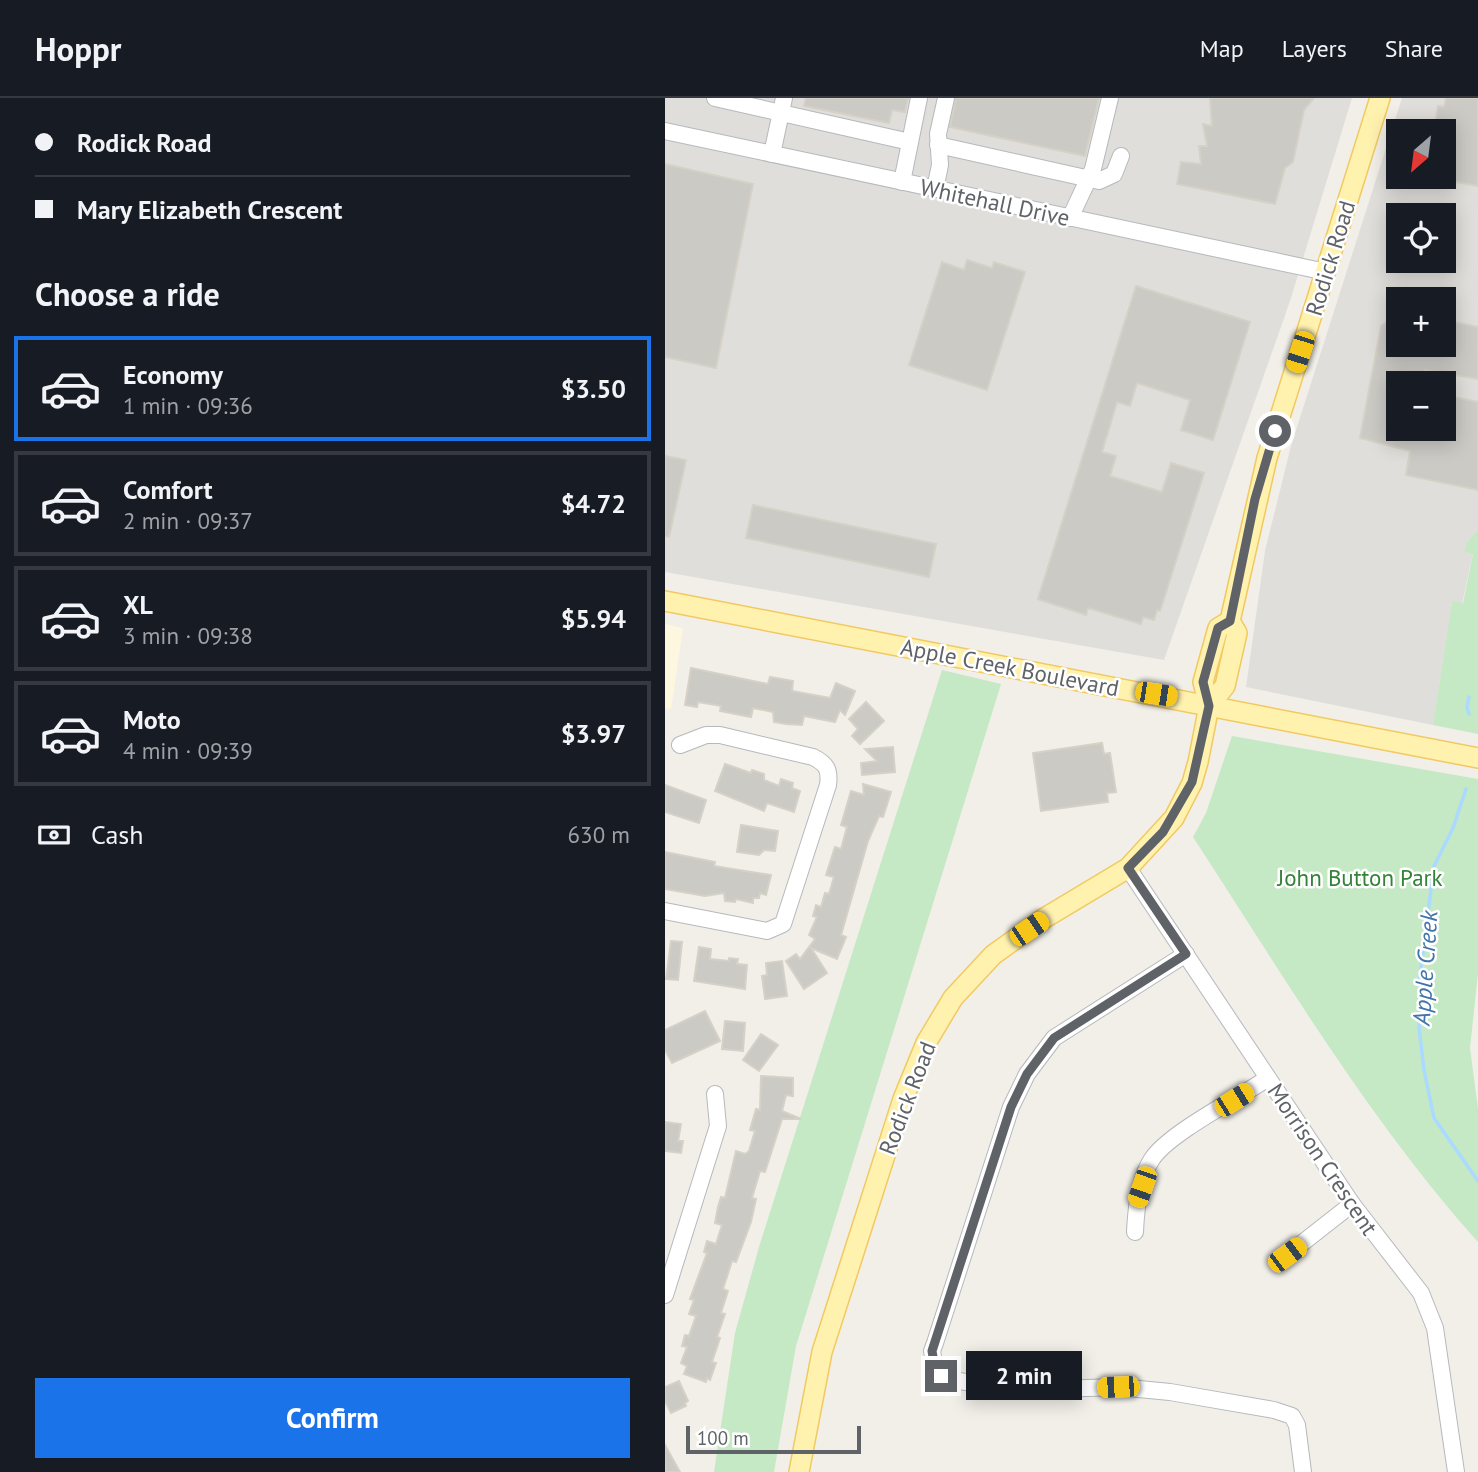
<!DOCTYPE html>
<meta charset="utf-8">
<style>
:root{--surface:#171b24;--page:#242831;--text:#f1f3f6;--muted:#9ea1a6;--line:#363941;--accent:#1a73e8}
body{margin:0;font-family:"PT Sans",sans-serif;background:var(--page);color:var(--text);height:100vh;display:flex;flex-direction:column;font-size:26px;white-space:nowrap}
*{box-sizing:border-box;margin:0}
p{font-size:23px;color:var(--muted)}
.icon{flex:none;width:38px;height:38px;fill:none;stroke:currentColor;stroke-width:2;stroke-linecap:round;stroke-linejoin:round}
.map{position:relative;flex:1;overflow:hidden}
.drawer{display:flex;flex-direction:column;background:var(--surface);width:665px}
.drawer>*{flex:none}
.hud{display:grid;align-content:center;height:154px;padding:0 35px;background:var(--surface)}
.needle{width:46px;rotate:208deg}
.fabs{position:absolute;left:721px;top:21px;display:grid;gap:14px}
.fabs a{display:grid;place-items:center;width:70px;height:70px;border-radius:0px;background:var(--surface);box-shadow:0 4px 18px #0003;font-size:35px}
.scale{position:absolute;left:21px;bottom:18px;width:175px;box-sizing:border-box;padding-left:7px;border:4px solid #5f6368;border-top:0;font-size:19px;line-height:24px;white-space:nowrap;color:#5f6368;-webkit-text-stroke:5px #fff;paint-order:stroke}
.end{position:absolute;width:32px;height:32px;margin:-16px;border:9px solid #5f6368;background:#fff;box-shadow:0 0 0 4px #fff}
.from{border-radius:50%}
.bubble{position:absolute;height:49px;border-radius:0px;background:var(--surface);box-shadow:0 4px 18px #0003;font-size:23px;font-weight:800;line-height:49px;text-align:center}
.car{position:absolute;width:21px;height:42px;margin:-21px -10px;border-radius:9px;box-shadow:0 0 5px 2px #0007;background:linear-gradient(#f5c518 24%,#345 0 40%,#f5c518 0 76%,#345 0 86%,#f5c518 0)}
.hud b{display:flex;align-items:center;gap:24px;height:66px;font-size:26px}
.hud b+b{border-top:2px solid var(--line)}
.hud i{width:18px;height:18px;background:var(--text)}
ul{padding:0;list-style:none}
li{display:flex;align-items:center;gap:21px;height:105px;margin:0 14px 10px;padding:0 21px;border:4px solid var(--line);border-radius:0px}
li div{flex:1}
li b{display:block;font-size:26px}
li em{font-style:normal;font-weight:800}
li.active{border-color:var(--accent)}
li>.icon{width:63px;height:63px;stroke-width:1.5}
h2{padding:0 35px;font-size:32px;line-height:84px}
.pay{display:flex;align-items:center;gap:18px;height:77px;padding:0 35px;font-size:26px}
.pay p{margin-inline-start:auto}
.action{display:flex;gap:14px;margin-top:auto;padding:14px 35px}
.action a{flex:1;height:80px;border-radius:0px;background:var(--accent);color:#fff;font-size:28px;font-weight:800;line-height:80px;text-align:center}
header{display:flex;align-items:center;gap:42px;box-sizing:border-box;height:98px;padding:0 35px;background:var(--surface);border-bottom:2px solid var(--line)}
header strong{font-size:33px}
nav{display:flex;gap:38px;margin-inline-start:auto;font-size:24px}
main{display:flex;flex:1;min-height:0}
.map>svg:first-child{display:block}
</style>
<header>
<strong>Hoppr</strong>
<nav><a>Map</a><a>Layers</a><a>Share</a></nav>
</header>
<main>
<section class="drawer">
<div class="hud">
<b><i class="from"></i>Rodick Road</b>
<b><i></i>Mary Elizabeth Crescent</b>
</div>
<h2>Choose a ride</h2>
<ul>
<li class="active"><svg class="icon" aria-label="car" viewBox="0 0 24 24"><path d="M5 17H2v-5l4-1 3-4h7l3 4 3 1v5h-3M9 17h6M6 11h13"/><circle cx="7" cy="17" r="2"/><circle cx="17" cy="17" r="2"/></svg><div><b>Economy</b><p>1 min · 09:36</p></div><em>$3.50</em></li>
<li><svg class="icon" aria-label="car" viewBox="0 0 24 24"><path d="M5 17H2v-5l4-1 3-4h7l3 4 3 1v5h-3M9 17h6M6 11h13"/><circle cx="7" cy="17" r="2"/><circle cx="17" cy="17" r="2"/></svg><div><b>Comfort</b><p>2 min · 09:37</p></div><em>$4.72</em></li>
<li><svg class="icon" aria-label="car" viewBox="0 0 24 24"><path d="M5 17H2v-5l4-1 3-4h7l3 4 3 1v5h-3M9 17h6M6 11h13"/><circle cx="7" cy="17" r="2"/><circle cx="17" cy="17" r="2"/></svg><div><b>XL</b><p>3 min · 09:38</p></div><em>$5.94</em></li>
<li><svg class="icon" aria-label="car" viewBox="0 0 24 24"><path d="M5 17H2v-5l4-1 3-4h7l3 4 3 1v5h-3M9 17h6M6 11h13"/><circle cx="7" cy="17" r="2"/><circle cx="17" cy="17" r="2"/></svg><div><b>Moto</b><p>4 min · 09:39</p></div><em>$3.97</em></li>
</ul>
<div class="pay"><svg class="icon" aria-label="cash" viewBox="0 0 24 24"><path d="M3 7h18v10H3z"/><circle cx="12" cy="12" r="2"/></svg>Cash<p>630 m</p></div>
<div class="action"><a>Confirm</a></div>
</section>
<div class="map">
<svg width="813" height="1374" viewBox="0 0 813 1374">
<rect width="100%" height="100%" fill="#f1efe8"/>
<polygon fill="#fef7e0" points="0,526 18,530 6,611 0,610"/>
<g fill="#e0deda" fill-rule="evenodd">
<polygon points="0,0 687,0 625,203 499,562 0,474"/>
<path d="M737 0H813V432L803 442 800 454 808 455 797 506 787 504 768 627 581 589 600 453 626 348ZM733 33H779V79H733ZM733 117H779V163H733ZM733 201H779V247H733ZM733 285H779V331H733Z"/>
</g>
<g fill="#c5e8c5">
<polygon points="813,432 813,636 768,627 787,503 798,505 808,456 799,454 803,442"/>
<polygon points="277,572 336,586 131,1248 109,1374 49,1374 70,1235 94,1149"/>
<path d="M567 638 813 681V875L805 950 813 1011V1144C703 1021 618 877 528 739L541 715Z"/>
</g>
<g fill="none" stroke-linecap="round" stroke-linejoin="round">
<g stroke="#aadaff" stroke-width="3.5">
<polyline points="804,616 802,609 804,599"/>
<polyline points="801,691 788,730 769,768 755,877 754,930 759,972 769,1020 813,1083"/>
</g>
</g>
<g fill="#cccac5" stroke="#d6d1c6" stroke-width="2">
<polygon points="141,0 243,0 240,14 227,12 224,25 139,8"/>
<polygon points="291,0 434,0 420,58 285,29"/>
<polygon points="545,0 649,0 639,12 628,64 620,70 610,106 512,86 516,64 536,66 534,48 542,48 538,26 547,28"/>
<polygon points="781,0 813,0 813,88 779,82 779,33 769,33 773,8 779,9"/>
<polygon points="0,66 88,86 51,270 0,259"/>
<polygon points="302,162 327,170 329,164 360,174 322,292 244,267 277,164 299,172"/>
<polygon points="471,188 585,224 548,342 516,332 525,302 472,285 465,308 452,304 437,354 451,358 445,378 497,394 506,365 539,375 495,513 492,512 489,522 478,519 476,526 423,510 421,517 373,501"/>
<polygon points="733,216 733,247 779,247 779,222 813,229 813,281 760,272 757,285 733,285 733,331 779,331 779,297 813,304 813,392 741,377 745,353 695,340 716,228"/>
<polygon points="0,358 21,362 4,439 0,438"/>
<polygon points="88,407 271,446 264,479 81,440"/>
<polygon points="26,570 103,586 105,579 128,583 127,593 165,600 171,585 190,593 180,617 175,612 170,624 139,618 137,627 121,626 109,624 108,614 88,610 86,619 55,613 56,608 51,607 33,604 32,609 20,607"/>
<polygon points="201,604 219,623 195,646 187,638 193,631 184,621"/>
<polygon points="437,645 439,656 445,655 451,694 442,695 443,704 376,713 368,655"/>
<polygon points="228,649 230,674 197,677 196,665 212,663 200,651"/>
<polygon points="60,666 86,675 87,672 99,676 99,682 114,688 116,681 128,685 127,690 135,693 129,714 102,705 99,713 50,693"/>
<polygon points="198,686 226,694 218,719 214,718 203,743 176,837 181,839 172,861 146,850 162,875 139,891 121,863 131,856 135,861 150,841 144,837 152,819 148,818 151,807 156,809 160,795 164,796 169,779 161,777 170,749 176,751 182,729 176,727 186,693 199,697"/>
<polygon points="0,687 41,702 34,725 0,714"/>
<polygon points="76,727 113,733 110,753 99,752 94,757 72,754"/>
<polygon points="0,754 50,764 49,768 106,777 101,797 95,795 94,800 88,800 88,805 71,801 70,804 60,803 59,795 40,798 0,791"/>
<polygon points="6,843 17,844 13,882 1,881"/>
<polygon points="34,849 46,851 45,861 64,863 64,860 73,861 72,866 82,867 80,891 29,883"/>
<polygon points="117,863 122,898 100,901 97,878 102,877 101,865"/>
<polygon points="40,913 55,943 7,965 0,952 0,932"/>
<polygon points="60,923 80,925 78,953 57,951"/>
<polygon points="96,936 113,947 94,973 78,962"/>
<polygon points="96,978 128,980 128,998 121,997 117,1013 136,1021 117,1021 100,1074 95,1073 87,1100 91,1101 86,1124 71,1164 67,1163 58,1191 63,1193 56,1215 60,1216 52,1239 55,1240 47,1264 51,1265 45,1282 42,1280 41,1284 19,1276 22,1268 16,1265 22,1249 17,1248 20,1237 24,1238 31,1218 24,1216 29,1202 25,1201 42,1155 39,1154 42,1143 51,1146 57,1127 50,1125 53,1109 56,1099 60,1100 71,1053 80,1056 84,1053 90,1033 85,1032 91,1011 95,1012"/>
<polygon points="0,1024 16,1026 13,1043 18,1043 16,1055 0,1053"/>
<polygon points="14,1283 23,1303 20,1305 21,1308 6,1315 0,1303 0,1289"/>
<polygon points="0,1347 15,1374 0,1374"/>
</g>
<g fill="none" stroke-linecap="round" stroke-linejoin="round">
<g stroke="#b5b8bc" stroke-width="18">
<g id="minor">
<polyline points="50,0 245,44"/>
<polyline points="0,33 661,174"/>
<polyline points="273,47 434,83 449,76 456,58"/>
<polyline points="107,56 119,0"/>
<polyline points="237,84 254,0"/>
<polyline points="270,91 275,67 273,36 281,0"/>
<polyline points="405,120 428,71 445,0"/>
<polyline points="463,770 687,1106 756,1195 770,1230 791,1374"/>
<path d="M0 813 102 833 118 826 163 687C165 672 162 666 148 659L55 637H41L15 647"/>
<polyline points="521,856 389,940 362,976 346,1009 270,1245 267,1253 270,1270 276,1278 287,1282 358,1292 453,1289 505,1294 609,1312 627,1318 632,1327 638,1374"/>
<path d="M470 1134C471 1111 474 1080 487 1061 504 1035 575 999 603 980"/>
<polyline points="622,1157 687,1106"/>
<polyline points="0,1197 53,1028 50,996"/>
</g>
</g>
<g stroke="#f2c960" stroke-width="22">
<g id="major">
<polyline points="0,503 813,660"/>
<polyline points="544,608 560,588 572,535 565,523 602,360 715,0"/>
<polyline points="134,1374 157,1254 238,1001 261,945 288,900 328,857 378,821 463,770 509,720 527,685 533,664 544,608 538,584 553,530 565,523"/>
</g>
</g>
<use href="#minor" stroke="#fff" stroke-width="16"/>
<use href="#major" stroke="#fff2af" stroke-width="19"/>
</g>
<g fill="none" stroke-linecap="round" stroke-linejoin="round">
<polyline stroke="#5f6368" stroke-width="9" points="276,1278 270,1270 267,1253 346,1009 362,976 389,940 521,856 463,770 498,734 527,684 544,608 538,584 553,530 565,523 590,401 610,333"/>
</g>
<g text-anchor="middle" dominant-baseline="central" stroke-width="5" stroke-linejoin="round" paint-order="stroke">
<g font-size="23" fill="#5f6368" stroke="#fff">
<text transform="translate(330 104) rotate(12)">Whitehall Drive</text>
<text transform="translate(665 160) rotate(-73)">Rodick Road</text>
<text transform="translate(345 569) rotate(11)">Apple Creek Boulevard</text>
<text transform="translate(242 1000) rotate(-69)">Rodick Road</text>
<text transform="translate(658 1061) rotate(56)">Morrison Crescent</text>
</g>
<g font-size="23" fill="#348238" stroke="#fff">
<text x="695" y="779">John Button Park</text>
</g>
<g font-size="24" font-style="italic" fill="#4174aa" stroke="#fff">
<text transform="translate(760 870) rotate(-86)">Apple Creek</text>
</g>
</g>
</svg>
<div class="fabs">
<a><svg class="needle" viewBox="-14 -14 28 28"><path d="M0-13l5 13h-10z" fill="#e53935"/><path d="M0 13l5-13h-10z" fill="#9ea1a6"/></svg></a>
<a><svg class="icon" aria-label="locate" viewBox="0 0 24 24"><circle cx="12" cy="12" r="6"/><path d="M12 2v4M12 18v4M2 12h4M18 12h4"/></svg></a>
<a>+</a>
<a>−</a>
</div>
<div class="scale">100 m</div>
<i class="end from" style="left:610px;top:333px"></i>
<i class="end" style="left:276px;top:1278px"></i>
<div class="bubble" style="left:301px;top:1253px;width:116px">2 min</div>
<i class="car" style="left:635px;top:254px;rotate:198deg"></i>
<i class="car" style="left:491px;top:596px;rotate:99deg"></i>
<i class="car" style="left:364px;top:831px;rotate:56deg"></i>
<i class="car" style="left:569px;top:1002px;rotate:58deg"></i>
<i class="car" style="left:477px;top:1089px;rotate:199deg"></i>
<i class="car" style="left:622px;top:1157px;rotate:53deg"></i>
<i class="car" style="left:453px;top:1289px;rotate:268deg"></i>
</div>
</main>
